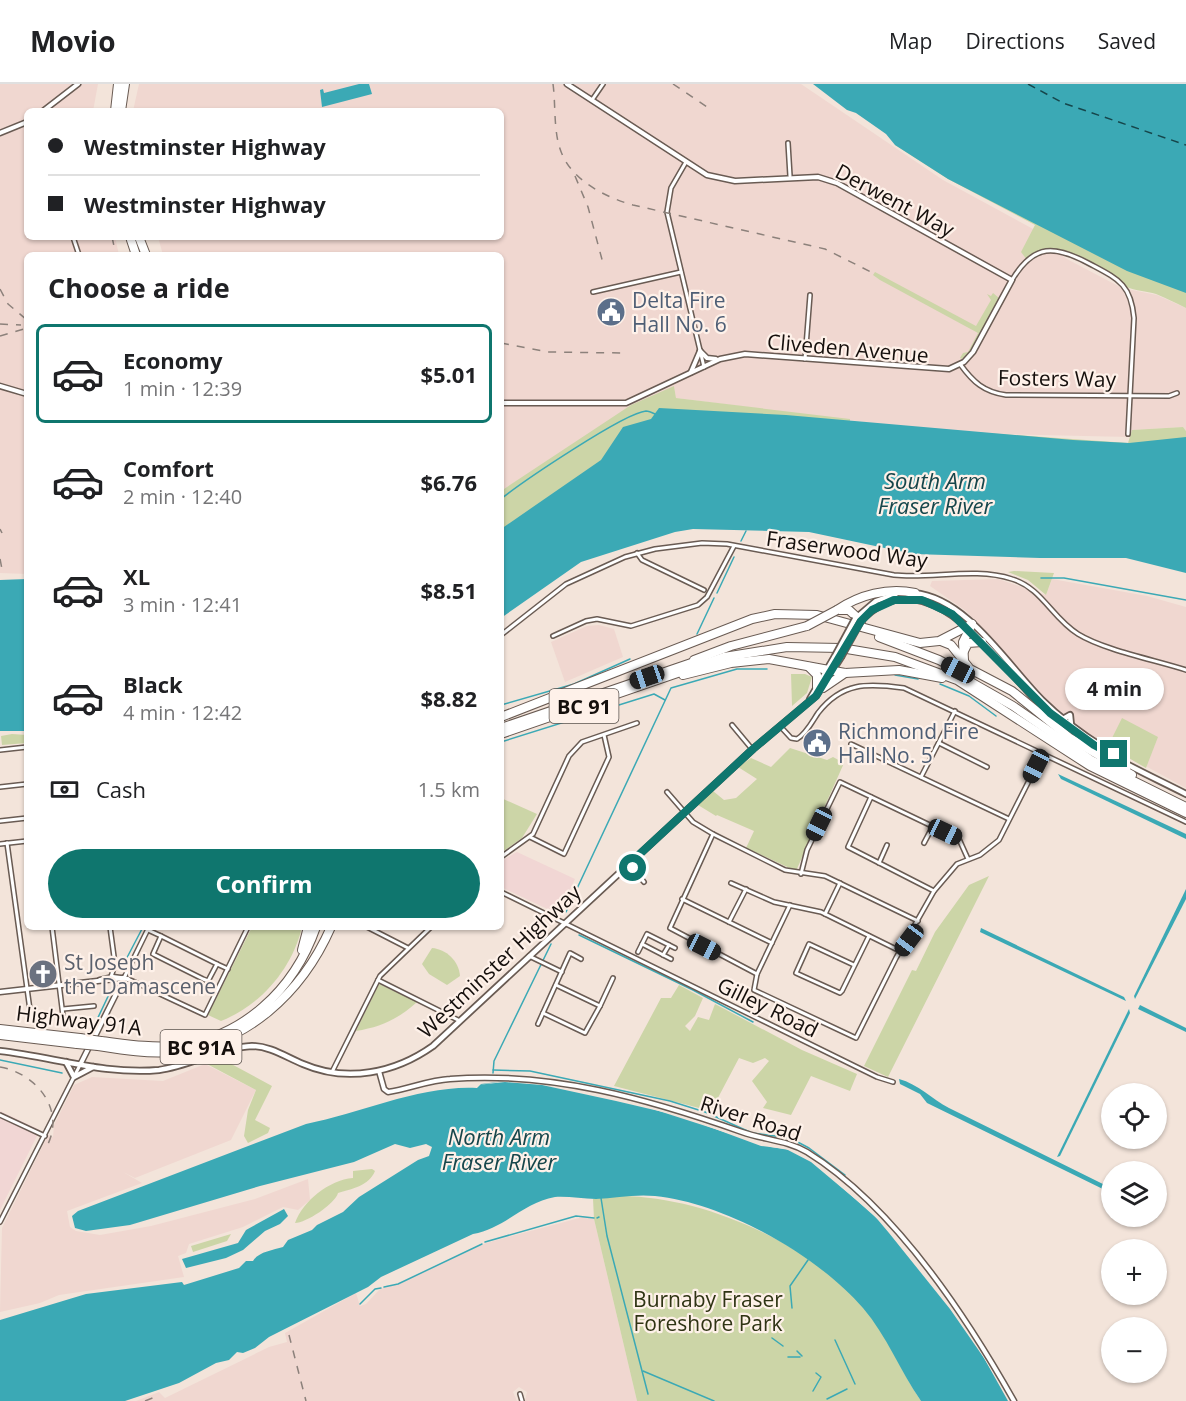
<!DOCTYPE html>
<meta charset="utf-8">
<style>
:root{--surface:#fff;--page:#f6f6f6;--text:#202124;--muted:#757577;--line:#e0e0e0;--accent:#0f766e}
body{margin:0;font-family:"Open Sans",sans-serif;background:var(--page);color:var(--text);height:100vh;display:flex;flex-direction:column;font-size:22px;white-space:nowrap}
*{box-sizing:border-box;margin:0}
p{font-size:20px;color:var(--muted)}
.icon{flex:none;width:33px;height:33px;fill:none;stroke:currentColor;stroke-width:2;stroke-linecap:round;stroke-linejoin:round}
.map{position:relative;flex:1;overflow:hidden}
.details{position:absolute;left:24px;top:168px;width:480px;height:678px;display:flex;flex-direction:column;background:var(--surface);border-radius:9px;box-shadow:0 2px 4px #0004}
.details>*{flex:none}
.top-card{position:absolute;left:24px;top:24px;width:480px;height:132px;border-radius:9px;box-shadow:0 2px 4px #0004;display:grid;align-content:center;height:132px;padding:0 24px;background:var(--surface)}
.tools{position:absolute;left:1101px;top:999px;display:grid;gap:12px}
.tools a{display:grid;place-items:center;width:66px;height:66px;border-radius:50%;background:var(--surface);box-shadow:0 2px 4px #0004;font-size:30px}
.end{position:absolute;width:27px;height:27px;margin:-14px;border:8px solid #0f766e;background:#fff;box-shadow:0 0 0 3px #fff}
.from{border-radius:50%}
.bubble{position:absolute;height:42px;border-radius:21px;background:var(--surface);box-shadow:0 2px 4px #0004;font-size:20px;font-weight:700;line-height:42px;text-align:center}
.car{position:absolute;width:18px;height:36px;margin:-18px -9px;border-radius:8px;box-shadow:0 0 4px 2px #0007;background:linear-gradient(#222 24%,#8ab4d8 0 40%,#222 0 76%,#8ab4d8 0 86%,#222 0)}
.top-card b{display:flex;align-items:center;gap:21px;height:57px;font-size:22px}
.top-card b+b{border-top:2px solid var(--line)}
.top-card i{width:15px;height:15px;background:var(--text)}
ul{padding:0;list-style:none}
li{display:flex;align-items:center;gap:18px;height:99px;margin:0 12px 9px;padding:0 12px;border:3px solid transparent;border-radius:9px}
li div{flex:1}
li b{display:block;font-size:22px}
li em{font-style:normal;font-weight:700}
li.current{border-color:var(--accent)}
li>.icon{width:54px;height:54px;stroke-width:1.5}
h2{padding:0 24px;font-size:27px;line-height:72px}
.pay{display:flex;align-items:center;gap:15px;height:66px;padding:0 24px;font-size:22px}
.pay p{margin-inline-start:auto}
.button{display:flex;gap:12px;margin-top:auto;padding:12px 24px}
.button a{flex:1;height:69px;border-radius:36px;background:var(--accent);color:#fff;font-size:24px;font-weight:700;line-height:69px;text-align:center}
header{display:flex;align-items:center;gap:36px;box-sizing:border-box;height:84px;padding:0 30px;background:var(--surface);border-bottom:2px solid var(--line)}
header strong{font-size:28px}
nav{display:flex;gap:33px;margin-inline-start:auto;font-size:21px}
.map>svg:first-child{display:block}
</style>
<header>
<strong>Movio</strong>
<nav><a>Map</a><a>Directions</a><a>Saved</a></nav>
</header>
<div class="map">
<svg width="1186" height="1317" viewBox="0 0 1186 1317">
<rect width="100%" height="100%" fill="#f3e4da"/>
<g fill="#f1d6d4">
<polygon points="517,768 575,795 558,830 501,803 501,777"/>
<polygon points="0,1027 40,1046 0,1126"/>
</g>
<g fill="#f0d7d0">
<polygon points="0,0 98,0 93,27 27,27 27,153 115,153 119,171 27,171 27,490 0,489"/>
<polygon points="139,0 801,0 943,96 1048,153 1065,174 1122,204 1157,211 1186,224 1186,347 1183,343 1132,346 1130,353 995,350 919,345 676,314 674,302 501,407 501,171 163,171 158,153 501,153 501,27 133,27"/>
<polygon points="998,495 1046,511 1052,495 1147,512 1186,523 1186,704 1081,647 1053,623 966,527 930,502 932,497"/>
<polygon points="599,541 614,545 623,573 565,598 551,558 587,542"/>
<polygon points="205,980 256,1006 231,1056 135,1094 123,1088 142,1099 67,1127 70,1143 76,1147 100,1151 151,1142 255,1115 308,1095 310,1116 298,1126 283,1123 243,1143 189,1160 186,1169 178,1172 184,1193 59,1211 40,1219 0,1228 2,1144 48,1051 53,1053 54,1041 74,1001 92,993 163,997"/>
<polygon points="583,1133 594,1135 637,1317 525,1317 527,1308 519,1303 513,1308 517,1317 136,1317 159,1308 165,1314 269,1263 287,1258 285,1249 356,1209 360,1222 366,1220 380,1205 399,1200 486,1159"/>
</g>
<g fill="#ccd5a7">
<path d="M856 29 1186 171V224C1176 219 1166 214 1156 210 1147 207 1134 207 1125 202 1090 182 1069 152 1027 176L1021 168 1035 141 948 95 895 61V53Z"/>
<polygon points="875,188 976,242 991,216 987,210 991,212 993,209 999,214 971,266 962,275 960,274 963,269 968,268 978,249 880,196 873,191"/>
<polygon points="674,302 676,314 850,335 850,338 501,452 501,407 631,321"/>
<polygon points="889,342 1128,359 1132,346 1183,343 1186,347 1186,372"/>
<polygon points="1008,488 1014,487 1054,489 1046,511 1028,496"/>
<polygon points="791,590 805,590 812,593 807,609 792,622"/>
<polygon points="1122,634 1158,653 1146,684 1108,662"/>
<polygon points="12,650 27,651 27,659 2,661 1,652"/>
<polygon points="790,664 827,676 833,673 844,679 796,787 746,764 754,747 717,731 716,732 698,721 713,707 724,716 736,714 757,695 738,683 751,674 771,683"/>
<polygon points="501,714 537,730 522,754 501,769"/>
<polygon points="989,792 888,993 864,982 912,886 916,887 935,848 969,801"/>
<path d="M252 843H302C292 885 261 921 221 937L208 931Z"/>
<path d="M432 864C446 865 459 877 460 892L447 901 429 890 422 880Z"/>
<path d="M379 900 417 918C398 935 381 943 356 947Z"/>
<polygon points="679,901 703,914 695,932 685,942 690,947 698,933 709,936 715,920 802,966 857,990 850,1007 811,992 791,1031 763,1024 767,1018 752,997 769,977 765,974 753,979 739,974 711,1027 614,1002 661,914 671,914"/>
<polygon points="222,975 272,1002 255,1036 270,1044 268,1049 248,1059 244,1052 248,1026 256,1006 207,980"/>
<path d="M372 1085 375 1087C369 1102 351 1105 338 1109 335 1120 306 1139 295 1139 303 1117 329 1096 353 1094V1087Z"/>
<path d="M622 1112C710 1113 823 1165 875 1238 892 1263 904 1292 921 1317H637L594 1135 593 1115Z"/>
<polygon points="231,1150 227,1157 193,1168 191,1162"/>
</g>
<g fill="#3ba9b5">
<polygon points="359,0 369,0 372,10 322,23 320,6 323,5 324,9"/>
<polygon points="813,0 1186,0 1186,209 1127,187 948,95 895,61 886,50 856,29 847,26"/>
<polygon points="659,324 786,331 1073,356 1129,359 1186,353 1186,489 1126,474 1040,474 913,470 809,448 693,445 675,448 581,478 501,534 501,445 601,376 623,343 651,335"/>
<polygon points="27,495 27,647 0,647 0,496"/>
<polygon points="1058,690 1186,750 1186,755 1061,695"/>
<polygon points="1186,805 1186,815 1135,915 1134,912"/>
<polygon points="981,844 1124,913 1126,917 980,848"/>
<polygon points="1140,921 1186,944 1186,948 1138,925"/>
<polygon points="1129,925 1130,929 1060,1072 1057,1073"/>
<path d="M899 995C918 1000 932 1015 949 1024L1111 1104V1109L927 1019 920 1010 900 1000Z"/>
<path d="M505 997 556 1002 634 1019 771 1063 795 1067 817 1081 892 1148 967 1246 1010 1317H921C900 1287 887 1252 863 1224 817 1171 725 1119 655 1112 635 1110 615 1114 596 1115 582 1115 568 1112 555 1113 524 1118 504 1145 473 1150L381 1193 368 1203 269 1253 255 1264 243 1269 237 1268 229 1276 216 1279 179 1299 125 1317H0V1236L86 1210 182 1198 184 1201 239 1184 246 1177H253C258 1168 273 1166 283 1163L288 1156 312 1146 317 1141 343 1128 359 1113 418 1076 429 1072 432 1063 426 1060 410 1064 395 1060 354 1078 260 1102 130 1141 86 1147 75 1144 72 1132 78 1127 306 1040C361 1029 421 1001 477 1004L481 1000Z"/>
<polygon points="284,1125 288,1132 280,1140 265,1147 243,1166 226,1174 186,1184 182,1175 238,1159 246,1146"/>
</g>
<polygon fill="#f3e4da" points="505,997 549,1000 651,1021 761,1057 791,1063 809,1073 831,1089 888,1141 963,1238 1011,1317 1008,1317 984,1274 950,1225 889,1149 873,1130 811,1078 786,1065 761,1062 680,1032 616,1017 542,1001 505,998 477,1001"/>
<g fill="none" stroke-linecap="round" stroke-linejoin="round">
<g stroke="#3ba9b5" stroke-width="1.5">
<path d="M501 415C522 398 624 329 646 327 649 327 651 328 655 330"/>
<polyline points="741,457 746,447"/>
<polyline points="1041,494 1064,494 1186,516"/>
<polyline points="717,509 734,473"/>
<polyline points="697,550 714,514"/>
<polyline points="895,591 918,595"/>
<polyline points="940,600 969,612 996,632"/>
<polyline points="501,621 574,600 630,575"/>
<polyline points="501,658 654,610 665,616"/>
<polyline points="566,828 671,604 737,585 767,585"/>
<polyline points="579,851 693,906 753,938"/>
<polyline points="121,885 143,843"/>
<polyline points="94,942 112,904"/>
<polyline points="0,976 62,989"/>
<polyline points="493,986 530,987 670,1017 705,1028 752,1049 790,1054 809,1064 845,1091"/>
<polyline points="493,989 494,977 551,860"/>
<polyline points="601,1114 607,1152 648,1310"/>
<polyline points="597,1134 599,1133"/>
<polyline points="485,1158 576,1132 594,1134"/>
<polyline points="384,1203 398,1200 482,1160"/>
<polyline points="360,1220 375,1205 381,1204"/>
<polyline points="792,1224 790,1202 808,1176"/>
<polyline points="772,1254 783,1262"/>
<polyline points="835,1256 855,1300"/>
<polyline points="797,1267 802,1272"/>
<polyline points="788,1273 800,1273"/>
<polyline points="643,1287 714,1317"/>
<polyline points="813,1307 821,1293 816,1289"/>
<polyline points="827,1315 847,1305"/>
</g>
<polyline stroke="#16464b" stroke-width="1.5" stroke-dasharray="8 6" stroke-linecap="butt" points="1028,0 1063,19 1186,61"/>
<g stroke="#695b53" stroke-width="6">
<g id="minor">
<polyline points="592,16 603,0"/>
<polyline points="788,59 790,92"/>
<polyline points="686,78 671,104 667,128 704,283"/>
<polyline points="73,153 79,171"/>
<path d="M1012 196C1034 159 1055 161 1090 180 1118 195 1131 200 1134 234L1128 350"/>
<polyline points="593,208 681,188"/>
<polyline points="805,275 810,211"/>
<path d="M960 280C973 298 984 308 1006 311L1169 312 1177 309"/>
<polyline points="27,318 27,328"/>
<polyline points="637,469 642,476 704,506"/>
<path d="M501 551 566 500 625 473 655 465 702 459 727 460 894 491C932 495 975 483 1012 495 1042 504 1052 534 1078 550 1104 566 1155 576 1186 586"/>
<polyline points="553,552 586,537 597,535 631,542 698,521 707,513 734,462"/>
<polyline points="732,641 752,665"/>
<path d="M780 642 791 654 797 655C806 650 812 638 818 629 842 598 867 599 904 604L1186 738"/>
<polyline points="939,659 987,683"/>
<polyline points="851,660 1009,735"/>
<polyline points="0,666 27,663"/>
<polyline points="921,693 955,627"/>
<polyline points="0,703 27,700"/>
<polyline points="667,708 693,738 713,750 785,786 825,792 918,837"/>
<polyline points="871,713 848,763 934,807"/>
<polyline points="0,737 27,734"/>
<polyline points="713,750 670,844 757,890"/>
<polyline points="530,753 564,770 609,673 604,651"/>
<polyline points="7,759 30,926"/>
<polyline points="924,759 933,742"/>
<polyline points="0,760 27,757"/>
<polyline points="501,773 533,750 569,672 582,658 637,639"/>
<polyline points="879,779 887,761"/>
<polyline points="629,780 644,798"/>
<polyline points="801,790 807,766 840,698 959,755 968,775"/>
<polyline points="731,799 774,818 821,828 900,867"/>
<polyline points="501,808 877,993 893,998"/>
<polyline points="682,815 772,859"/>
<polyline points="790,821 757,890 754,906 856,954 896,874 934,807 957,780 980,771 999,756 1043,669"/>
<polyline points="825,830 840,799"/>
<polyline points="729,838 746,805"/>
<polyline points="52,843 63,932"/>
<polyline points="110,843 115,880 111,893"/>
<polyline points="367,843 408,864"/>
<polyline points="148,846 161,852 153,870 203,895 208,897 217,880 228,885"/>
<polyline points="161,852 217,880"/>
<polyline points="642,860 671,875"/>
<polyline points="638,868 647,850 675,864"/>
<polyline points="663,871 669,861"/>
<polyline points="529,872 562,888"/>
<polyline points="854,881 809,860 796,889 840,909 842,907 869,852"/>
<polyline points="124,894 149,843"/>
<polyline points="128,895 205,931 248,843"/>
<polyline points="378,896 460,937"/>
<polyline points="600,922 613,894"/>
<polyline points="63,925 94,922"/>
<polyline points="543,929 585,949 600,922 556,901"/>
<polyline points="538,940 570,869 581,875"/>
<polyline points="332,988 380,892 431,843"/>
<polyline points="0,1031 45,1052"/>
<polyline points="0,1138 80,981"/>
<polyline points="520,1310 522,1317"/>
</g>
</g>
<g stroke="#695b53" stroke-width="7">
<g id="tertiary">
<polyline points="43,27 78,0"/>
<polyline points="0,49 27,38"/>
<polyline points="700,267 707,274 716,275"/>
<polyline points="691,288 700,267"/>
<polyline points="0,302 27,310"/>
<polyline points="501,319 626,319 720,275 745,270 949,285 964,278 973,268 1012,196 837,99 818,93 735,97 707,91 567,0"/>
<polyline points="100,896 113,893 128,895"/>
<polyline points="0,908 124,894"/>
<polyline points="93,956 124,894"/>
<polyline points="80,981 89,963"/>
<path d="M379 987 384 1005 388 1008C409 1005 429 996 450 995 551 987 648 1015 742 1048 764 1056 787 1056 807 1068 894 1122 965 1230 1014 1317"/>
</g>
</g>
<g stroke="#695b53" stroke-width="8">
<g id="secondary">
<path d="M914 509C967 514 1007 581 1042 616 1061 635 1082 650 1104 664"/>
<polyline points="856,534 876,517 896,510"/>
<path d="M861 537C923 470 993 570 1032 612 1044 624 1057 635 1070 645 1105 672 1147 690 1186 710"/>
<polyline points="810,615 835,572"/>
<polyline points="1063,635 1070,631 1071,641"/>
<path d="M0 967C53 973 105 991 159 986 190 982 222 963 252 962 270 962 286 973 303 980 347 999 395 989 433 962L753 665 816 612 841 573"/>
<polyline points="66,978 74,993 93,983"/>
</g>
</g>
<g stroke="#695b53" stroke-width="10">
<g id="motorway">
<polyline points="115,27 118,0"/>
<polyline points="121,27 125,0"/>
<polyline points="130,153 136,171"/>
<polyline points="139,153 146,171"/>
<path d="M837 526C859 511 888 503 915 509"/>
<polyline points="839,526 849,526 861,537"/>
<polyline points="879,553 939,576 970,592"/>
<polyline points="941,557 951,561 970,585 1012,607 1070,654 1132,691"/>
<polyline points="964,567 968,559 982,558"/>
<polyline points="694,576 731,562 807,542"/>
<polyline points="964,576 963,558 972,540"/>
<polyline points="809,583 817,591 817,603"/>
<polyline points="683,591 731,579 769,575 845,589 899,586 942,594"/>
<polyline points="962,593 1013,622 1091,676 1186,723"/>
<polyline points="823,604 845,589"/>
<polyline points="501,633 752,535 775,530 817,531 920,559 939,557 972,540"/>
<polyline points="501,644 700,576"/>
<polyline points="501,650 724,573 787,563 841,564 895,573 957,596 1090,682 1186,729"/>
<polyline points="302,866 308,843"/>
<polyline points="0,945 80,954"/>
<polyline points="0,951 77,960"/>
<path d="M101 957C126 960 150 964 175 962 243 954 294 906 316 843"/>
<path d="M98 962C123 966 147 970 172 968 246 961 302 909 331 843"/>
</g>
</g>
<use href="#minor" stroke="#fff" stroke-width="3"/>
<use href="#tertiary" stroke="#fff" stroke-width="4"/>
<use href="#secondary" stroke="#fff" stroke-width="4.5"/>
<use href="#motorway" stroke="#fff" stroke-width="8"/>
<g stroke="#8c817b" stroke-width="1.5" stroke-dasharray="8 8" stroke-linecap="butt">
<path d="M553 0C556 22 553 50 562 70 573 97 607 114 633 121L825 165 873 189"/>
<polyline points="673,0 710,25"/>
<polyline points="575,92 588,123 604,183"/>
<polyline points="112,153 116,171"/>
<polyline points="0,205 8,220 27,236"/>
<polyline points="0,240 21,241"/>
<polyline points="0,252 27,244"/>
<polyline points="501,259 548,268 624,269"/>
<polyline points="0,445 2,449"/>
<polyline points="0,475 2,485"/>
<path d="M0 983C35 989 65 1024 48 1060"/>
<polyline points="289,1251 306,1317"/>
<polyline points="145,1317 155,1313"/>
</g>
<g stroke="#695b53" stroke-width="8" stroke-linecap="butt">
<g id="secondary-bridge">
<polyline points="835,572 855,535"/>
<polyline points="841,573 861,537"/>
</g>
</g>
<g stroke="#695b53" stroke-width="10" stroke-linecap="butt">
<g id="motorway-bridge">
<polyline points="807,542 837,526"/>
<polyline points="80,954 101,957"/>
<polyline points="77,960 98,962"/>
</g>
</g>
<use href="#secondary-bridge" stroke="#fff" stroke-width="4.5"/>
<use href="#motorway-bridge" stroke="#fff" stroke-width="8"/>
</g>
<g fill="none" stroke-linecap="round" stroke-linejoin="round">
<polyline stroke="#0f766e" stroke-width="8" points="633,784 629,780 753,665 816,612 861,537 872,526 894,516 922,516 952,530 1050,629 1094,661 1119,674 1114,670"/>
</g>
<defs>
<g id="civic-disc" transform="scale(1.5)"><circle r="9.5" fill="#5c6f8a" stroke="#fef1e9"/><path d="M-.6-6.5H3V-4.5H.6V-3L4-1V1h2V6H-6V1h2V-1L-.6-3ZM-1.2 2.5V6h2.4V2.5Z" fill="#fff"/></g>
<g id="church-disc" transform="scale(1.5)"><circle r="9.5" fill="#6b7280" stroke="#fef1e9"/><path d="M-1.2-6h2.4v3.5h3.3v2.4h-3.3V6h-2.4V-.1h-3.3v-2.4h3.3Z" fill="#fff"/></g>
</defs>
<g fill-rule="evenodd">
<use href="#civic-disc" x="611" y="228"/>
<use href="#civic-disc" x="817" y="659"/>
<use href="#church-disc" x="43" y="890"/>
</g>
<g text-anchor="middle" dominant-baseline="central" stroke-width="4.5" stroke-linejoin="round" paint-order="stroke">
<g fill="#fef1e9" stroke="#5b534e" stroke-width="1.5">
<rect x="549.5" y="605" width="69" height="34" rx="4.5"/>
<rect x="160.5" y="946" width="81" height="34" rx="4.5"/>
</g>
<g font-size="20" font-weight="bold" fill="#150f0c">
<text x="584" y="622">BC 91</text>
<text x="201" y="963">BC 91A</text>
</g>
<g font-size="21" fill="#150f0c" stroke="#fef1e9">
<text transform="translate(895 116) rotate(28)">Derwent Way</text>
<text transform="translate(848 264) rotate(5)">Cliveden Avenue</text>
<text transform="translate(1057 294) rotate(1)">Fosters Way</text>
<text transform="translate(847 465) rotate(8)">Fraserwood Way</text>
<text transform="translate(499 877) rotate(-43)">Westminster Highway</text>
<text transform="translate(768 923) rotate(26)">Gilley Road</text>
<text transform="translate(79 936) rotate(7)">Highway 91A</text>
<text transform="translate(751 1034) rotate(18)">River Road</text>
</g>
<g font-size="21" fill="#4e5e75" stroke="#fef1e9" text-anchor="start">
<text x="632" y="216">Delta Fire<tspan x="632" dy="24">Hall No. 6</tspan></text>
<text x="838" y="647">Richmond Fire<tspan x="838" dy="24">Hall No. 5</tspan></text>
</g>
<g font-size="21" fill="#5b616d" stroke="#fef1e9" text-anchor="start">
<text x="64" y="878">St Joseph<tspan x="64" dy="24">the Damascene</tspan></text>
</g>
<g font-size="21" fill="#2f3414" stroke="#fef1e9">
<text x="708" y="1215">Burnaby Fraser<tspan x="708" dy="24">Foreshore Park</tspan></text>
</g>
<g font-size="22" font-style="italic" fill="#16464b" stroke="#fef1e9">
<text x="935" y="396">South Arm<tspan x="935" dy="25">Fraser River</tspan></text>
<text x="499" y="1052">North Arm<tspan x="499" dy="25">Fraser River</tspan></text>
</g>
</g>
</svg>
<div class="tools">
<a><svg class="icon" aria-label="locate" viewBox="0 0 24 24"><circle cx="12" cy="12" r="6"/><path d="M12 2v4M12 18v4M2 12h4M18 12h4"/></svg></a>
<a><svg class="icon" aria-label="layers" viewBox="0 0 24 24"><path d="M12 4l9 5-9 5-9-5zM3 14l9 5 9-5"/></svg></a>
<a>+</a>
<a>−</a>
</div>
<i class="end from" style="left:633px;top:784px"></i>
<i class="end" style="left:1114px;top:670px"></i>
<div class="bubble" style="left:1065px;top:584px;width:99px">4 min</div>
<i class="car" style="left:958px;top:586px;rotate:297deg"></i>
<i class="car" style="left:647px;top:593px;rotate:251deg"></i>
<i class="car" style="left:1036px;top:682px;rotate:207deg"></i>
<i class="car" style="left:819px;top:740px;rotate:206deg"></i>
<i class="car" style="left:945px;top:748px;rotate:115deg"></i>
<i class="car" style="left:909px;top:856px;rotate:217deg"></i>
<i class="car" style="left:704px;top:863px;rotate:117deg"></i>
<div class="top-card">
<b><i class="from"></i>Westminster Highway</b>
<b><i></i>Westminster Highway</b>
</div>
<section class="details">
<h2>Choose a ride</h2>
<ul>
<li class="current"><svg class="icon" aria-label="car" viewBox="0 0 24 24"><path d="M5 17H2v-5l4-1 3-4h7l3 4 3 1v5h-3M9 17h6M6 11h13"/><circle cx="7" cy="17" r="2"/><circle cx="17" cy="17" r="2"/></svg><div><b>Economy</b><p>1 min · 12:39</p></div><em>$5.01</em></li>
<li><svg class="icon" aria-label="car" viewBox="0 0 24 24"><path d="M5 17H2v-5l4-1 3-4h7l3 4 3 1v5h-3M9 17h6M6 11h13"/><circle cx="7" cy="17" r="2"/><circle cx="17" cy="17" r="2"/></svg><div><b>Comfort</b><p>2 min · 12:40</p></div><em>$6.76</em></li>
<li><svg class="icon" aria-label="car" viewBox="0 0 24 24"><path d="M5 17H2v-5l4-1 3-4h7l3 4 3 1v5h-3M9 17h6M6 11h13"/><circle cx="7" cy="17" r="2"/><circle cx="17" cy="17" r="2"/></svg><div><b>XL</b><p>3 min · 12:41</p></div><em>$8.51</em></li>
<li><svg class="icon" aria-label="car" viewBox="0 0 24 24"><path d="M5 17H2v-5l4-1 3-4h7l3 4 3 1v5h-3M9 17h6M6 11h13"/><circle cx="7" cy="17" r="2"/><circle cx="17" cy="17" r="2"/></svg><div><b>Black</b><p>4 min · 12:42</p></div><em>$8.82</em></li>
</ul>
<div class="pay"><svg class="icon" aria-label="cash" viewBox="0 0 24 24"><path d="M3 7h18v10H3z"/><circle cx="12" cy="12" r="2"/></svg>Cash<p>1.5 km</p></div>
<div class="button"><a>Confirm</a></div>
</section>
</div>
